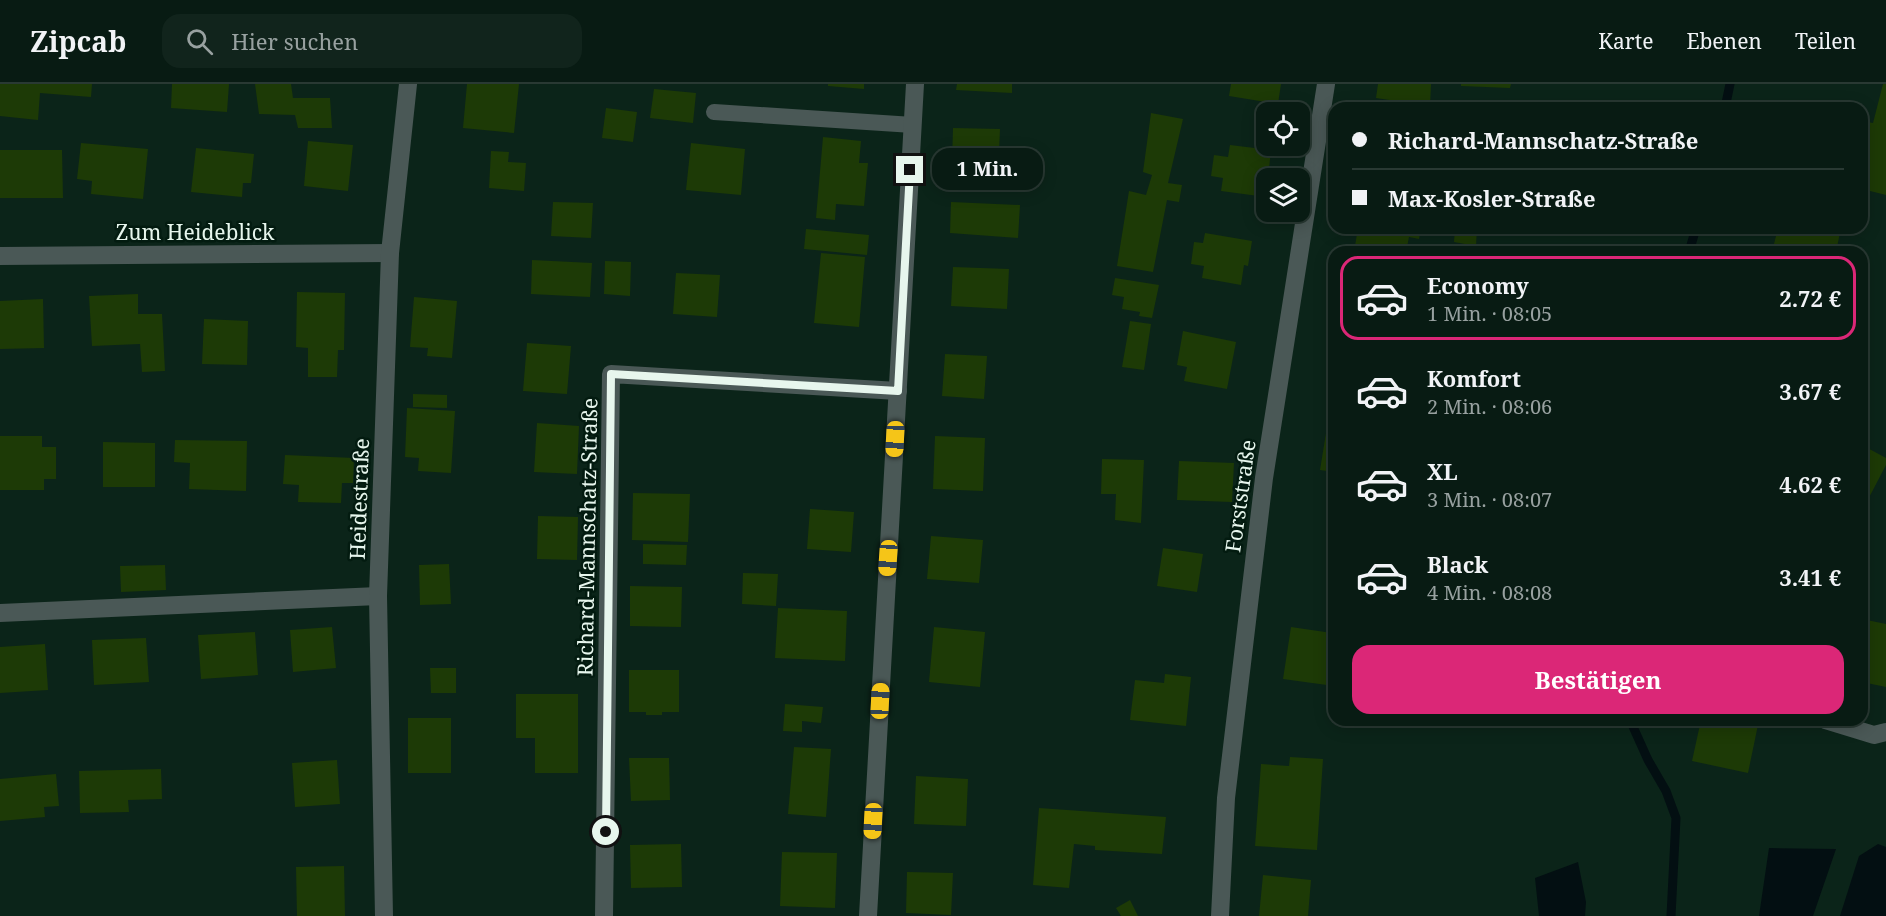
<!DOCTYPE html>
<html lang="de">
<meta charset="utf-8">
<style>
:root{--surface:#081b13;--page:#11241c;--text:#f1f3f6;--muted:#98a1a0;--line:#293933;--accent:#db2777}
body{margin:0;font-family:"Noto Serif",serif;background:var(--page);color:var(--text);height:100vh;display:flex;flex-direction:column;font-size:22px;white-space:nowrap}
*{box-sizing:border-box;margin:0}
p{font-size:20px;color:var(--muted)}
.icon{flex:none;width:33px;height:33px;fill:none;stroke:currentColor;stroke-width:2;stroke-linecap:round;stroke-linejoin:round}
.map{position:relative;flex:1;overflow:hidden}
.panel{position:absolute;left:1328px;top:162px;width:540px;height:480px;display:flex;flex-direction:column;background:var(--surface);border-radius:18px;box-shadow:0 3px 15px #0003,0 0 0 2px var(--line)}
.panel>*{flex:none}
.hud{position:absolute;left:1328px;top:18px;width:540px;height:132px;border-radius:18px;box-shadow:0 3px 15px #0003,0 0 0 2px var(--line);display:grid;align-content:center;height:132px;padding:0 24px;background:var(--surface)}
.tools{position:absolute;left:1256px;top:18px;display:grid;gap:12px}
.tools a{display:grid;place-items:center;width:54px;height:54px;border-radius:12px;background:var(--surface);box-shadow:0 3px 15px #0003,0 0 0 2px var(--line);font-size:30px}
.end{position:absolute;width:27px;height:27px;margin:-14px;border:8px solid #e7f6ed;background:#111;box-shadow:0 0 0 3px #111}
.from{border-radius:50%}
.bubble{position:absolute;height:42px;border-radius:18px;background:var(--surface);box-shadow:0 3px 15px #0003,0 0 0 2px var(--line);font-size:20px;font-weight:700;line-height:42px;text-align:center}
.car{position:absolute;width:18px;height:36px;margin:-18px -9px;border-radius:8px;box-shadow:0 0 4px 2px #0007;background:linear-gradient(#f5c518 24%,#345 0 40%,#f5c518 0 76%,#345 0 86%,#f5c518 0)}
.hud b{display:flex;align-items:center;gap:21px;height:57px;font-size:22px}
.hud b+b{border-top:2px solid var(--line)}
.hud i{width:15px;height:15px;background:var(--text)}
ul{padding:10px 0 0;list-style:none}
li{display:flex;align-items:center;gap:18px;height:84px;margin:0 12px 9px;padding:0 12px;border:3px solid transparent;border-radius:18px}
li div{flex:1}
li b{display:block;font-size:22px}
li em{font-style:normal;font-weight:700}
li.current{border-color:var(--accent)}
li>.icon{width:54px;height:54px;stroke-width:1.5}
.button{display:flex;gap:12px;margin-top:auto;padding:12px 24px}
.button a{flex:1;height:69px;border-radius:18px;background:var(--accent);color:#fff;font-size:24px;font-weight:700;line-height:69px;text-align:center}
header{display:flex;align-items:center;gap:36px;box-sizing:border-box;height:84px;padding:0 30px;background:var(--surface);border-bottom:2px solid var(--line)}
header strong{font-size:28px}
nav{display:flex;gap:33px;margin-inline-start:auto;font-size:21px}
.search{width:420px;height:54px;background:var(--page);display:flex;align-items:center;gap:15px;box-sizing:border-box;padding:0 21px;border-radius:18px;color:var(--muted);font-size:22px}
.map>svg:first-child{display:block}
</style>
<header>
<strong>Zipcab</strong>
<div class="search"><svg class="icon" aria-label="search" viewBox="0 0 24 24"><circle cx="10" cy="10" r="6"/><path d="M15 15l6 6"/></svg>Hier suchen</div>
<nav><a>Karte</a><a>Ebenen</a><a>Teilen</a></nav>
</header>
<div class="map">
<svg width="1886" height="832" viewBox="0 0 1886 832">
<rect width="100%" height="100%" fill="#0b2419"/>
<g fill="#030f12">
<polygon points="1878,760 1886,763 1886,832 1840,832 1859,772"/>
<polygon points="1769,764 1836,765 1813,832 1759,832"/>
<polygon points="1578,778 1586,818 1585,832 1539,832 1535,794"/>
</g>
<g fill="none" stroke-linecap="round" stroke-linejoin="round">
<g stroke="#030f12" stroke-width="9">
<polyline points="1725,24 1730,0"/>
<polyline points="1689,168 1696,144"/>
<polyline points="1630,636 1648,676 1666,707 1676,734 1671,832"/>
</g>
</g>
<g fill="#1d3a06">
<polygon points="0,0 92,0 91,13 40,9 38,36 0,32"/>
<polygon points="172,0 229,0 227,28 171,24"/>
<polygon points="255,0 291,0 293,14 330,14 332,44 298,44 295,31 259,30"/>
<polygon points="467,0 519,0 514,49 463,44"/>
<polygon points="828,0 864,0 864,5 828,2"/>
<polygon points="957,0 1012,0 1012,9 956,6"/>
<polygon points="1231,0 1281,0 1278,20 1229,12"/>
<polygon points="1378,0 1431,0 1430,22 1376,14"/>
<polygon points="1461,0 1511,0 1510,4 1461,2"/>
<polygon points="1883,0 1886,0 1886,111 1862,105 1862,37 1873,39"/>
<polygon points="654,5 696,9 693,39 650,34"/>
<polygon points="606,24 637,28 633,58 602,54"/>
<polygon points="1151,29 1183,35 1168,99 1182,101 1179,118 1167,116 1153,188 1117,182 1129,107 1146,111 1152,91 1143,88"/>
<polygon points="953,44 1000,45 998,93 968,91 968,78 952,79"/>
<polygon points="823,53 861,57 859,79 868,79 864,122 836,120 835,136 816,134"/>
<polygon points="308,57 353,61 348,107 304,102"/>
<polygon points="81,59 148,65 143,115 91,110 92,97 77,95"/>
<polygon points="691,59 745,65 741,111 686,106"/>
<polygon points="1230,61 1271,66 1268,94 1266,94 1266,113 1221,107 1223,94 1211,92 1214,71 1228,73"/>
<polygon points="196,64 254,70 251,99 243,99 242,113 191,108"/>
<polygon points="0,66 62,66 63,114 0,114"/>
<polygon points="491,67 509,68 508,78 526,79 524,107 489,104"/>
<polygon points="553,118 593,119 591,154 551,152"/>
<polygon points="951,118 1020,121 1018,154 950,149"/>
<polygon points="1358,144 1421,144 1419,155 1409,153 1406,168 1354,168"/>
<polygon points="1455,144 1477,144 1476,162 1454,158"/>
<polygon points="1778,144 1841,144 1836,168 1772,168"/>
<polygon points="806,145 869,151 867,171 804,165"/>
<polygon points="1205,149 1252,157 1248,182 1244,181 1241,201 1202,194 1204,182 1191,180 1194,158 1203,159"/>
<polygon points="821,169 865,173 859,243 814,239"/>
<polygon points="532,176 592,179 590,213 531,210"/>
<polygon points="605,177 631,178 630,212 604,210"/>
<polygon points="953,183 1009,185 1007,225 951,222"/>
<polygon points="676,189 720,191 717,233 673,230"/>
<polygon points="1115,194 1159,201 1152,234 1139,232 1140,228 1122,225 1124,213 1112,211"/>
<polygon points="297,208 345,209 344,266 338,266 337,293 308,293 308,264 296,263"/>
<polygon points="138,210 138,230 162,230 165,287 142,288 140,260 92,262 89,212"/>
<polygon points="414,213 457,217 452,274 427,272 428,264 410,263"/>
<polygon points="43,215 44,264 0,265 0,217"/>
<polygon points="204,235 248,237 247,281 202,280"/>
<polygon points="1130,237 1151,240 1144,286 1122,283"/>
<polygon points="1183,247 1236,258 1227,305 1184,297 1187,283 1177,281"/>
<polygon points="527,259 571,262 567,310 523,307"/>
<polygon points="945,270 987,272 984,315 942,312"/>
<polygon points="413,310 447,311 447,324 413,323"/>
<polygon points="407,324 455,327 451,389 418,387 419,374 405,373"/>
<polygon points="537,339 579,342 577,390 534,388"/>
<polygon points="1327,343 1334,344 1334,388 1320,386"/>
<polygon points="0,352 42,352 42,363 56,363 56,395 44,395 44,406 0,406"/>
<polygon points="935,352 985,354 983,407 933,405"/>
<polygon points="175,356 247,357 246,407 189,405 190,379 174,378"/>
<polygon points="103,358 155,359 155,403 103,403"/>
<polygon points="1862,361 1886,374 1886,381 1863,425 1862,424"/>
<polygon points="285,371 354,374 353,399 342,399 341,419 298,418 299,401 283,400"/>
<polygon points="1102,375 1144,376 1141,439 1115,436 1116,410 1101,410"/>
<polygon points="1179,377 1234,379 1232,418 1177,416"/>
<polygon points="633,409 690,410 688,458 632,456"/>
<polygon points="810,425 854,428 851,468 807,465"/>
<polygon points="538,432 578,433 577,476 537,475"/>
<polygon points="931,452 983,456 979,499 927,495"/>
<polygon points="643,460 687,461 686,481 643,480"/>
<polygon points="1163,464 1203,470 1197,508 1157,502"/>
<polygon points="449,480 451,520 420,521 419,481"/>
<polygon points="165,481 166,506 121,508 120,482"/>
<polygon points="743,489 778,490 776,522 742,520"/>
<polygon points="630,502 682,503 681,543 630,542"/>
<polygon points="778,524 847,527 845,577 775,574"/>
<polygon points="1862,535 1886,540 1886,603 1862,598"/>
<polygon points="332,543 336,584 293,588 290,546"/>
<polygon points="934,543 985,548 980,603 929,598"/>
<polygon points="1291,543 1332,549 1329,564 1334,564 1334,602 1283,595"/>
<polygon points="255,548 258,591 201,595 198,551"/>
<polygon points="146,554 149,598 94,601 92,556"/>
<polygon points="45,560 48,606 0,609 0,563"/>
<polygon points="430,584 456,584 456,609 431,609"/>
<polygon points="629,586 679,586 679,628 662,628 662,631 646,631 646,628 629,628"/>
<polygon points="1165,590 1191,593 1186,642 1130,636 1135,596 1164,599"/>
<polygon points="516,610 578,610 578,689 535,689 535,654 516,654"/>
<polygon points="785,620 823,623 821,639 802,637 802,648 783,647"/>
<rect x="408" y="634" width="43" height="55"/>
<polygon points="1701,636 1759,636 1748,689 1692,677"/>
<polygon points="794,663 831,665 826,733 788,730"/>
<polygon points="1290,673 1323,675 1317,766 1255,762 1261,680 1289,682"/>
<polygon points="629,674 669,674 670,716 631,717"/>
<polygon points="337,676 340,720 295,723 292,679"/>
<polygon points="161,685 162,715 128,716 129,728 80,729 79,687"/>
<polygon points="56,690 59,722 44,723 45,733 0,737 0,695"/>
<polygon points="916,692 968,695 966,742 914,740"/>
<polygon points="1039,724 1166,733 1162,770 1095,766 1095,762 1074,760 1069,804 1033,801"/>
<polygon points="681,760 682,803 631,804 630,761"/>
<polygon points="782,768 837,769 835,824 780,822"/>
<polygon points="344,782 345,832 297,832 296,783"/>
<polygon points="907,788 953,789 951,831 906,829"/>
<polygon points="1263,791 1311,796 1308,832 1259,832"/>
<polygon points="1130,816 1138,832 1121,832 1116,824"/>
</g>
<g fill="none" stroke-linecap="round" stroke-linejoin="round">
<polyline stroke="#4a5856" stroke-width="16" points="714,28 913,41"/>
<g stroke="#4a5856" stroke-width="18">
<polyline points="0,172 390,169"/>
<polyline points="0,529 378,512"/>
<polyline points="1825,636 1874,651 1886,648"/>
<polyline points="384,832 378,512 390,169 408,0"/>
<polyline points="604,832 611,290 898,307"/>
<polyline points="868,832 915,0"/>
<polyline points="1220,832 1226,714 1264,394 1326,0"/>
</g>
</g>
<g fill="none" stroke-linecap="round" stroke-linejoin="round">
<polyline stroke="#e7f6ed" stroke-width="8" points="606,748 611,290 898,307 910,86"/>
</g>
<g text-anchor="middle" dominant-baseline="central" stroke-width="5" stroke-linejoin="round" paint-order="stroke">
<g font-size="21" fill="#e7f6ed" stroke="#031b10">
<text x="195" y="148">Zum Heideblick</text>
<text transform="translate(1240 412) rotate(-82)">Forststraße</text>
<text transform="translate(359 415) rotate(-88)">Heidestraße</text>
<text transform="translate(587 453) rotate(-89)">Richard-Mannschatz-Straße</text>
</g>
</g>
</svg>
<div class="tools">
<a><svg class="icon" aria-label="locate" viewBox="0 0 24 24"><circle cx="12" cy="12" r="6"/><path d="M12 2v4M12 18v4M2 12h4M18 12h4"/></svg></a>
<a><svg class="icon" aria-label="layers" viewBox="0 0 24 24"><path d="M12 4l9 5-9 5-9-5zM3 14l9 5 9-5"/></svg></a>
</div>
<i class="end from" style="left:606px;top:748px"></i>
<i class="end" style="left:910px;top:86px"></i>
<div class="bubble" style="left:932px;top:64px;width:111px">1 Min.</div>
<i class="car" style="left:895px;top:355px;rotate:183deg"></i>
<i class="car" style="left:888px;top:474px;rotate:184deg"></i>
<i class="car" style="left:880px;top:617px;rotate:3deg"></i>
<i class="car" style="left:873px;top:737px;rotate:183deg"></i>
<div class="hud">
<b><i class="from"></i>Richard-Mannschatz-Straße</b>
<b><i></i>Max-Kosler-Straße</b>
</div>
<section class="panel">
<ul>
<li class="current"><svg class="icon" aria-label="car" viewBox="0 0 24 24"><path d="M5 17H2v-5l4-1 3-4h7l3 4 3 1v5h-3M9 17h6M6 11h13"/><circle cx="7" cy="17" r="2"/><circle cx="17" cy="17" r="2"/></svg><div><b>Economy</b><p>1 Min. · 08:05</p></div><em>2.72 €</em></li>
<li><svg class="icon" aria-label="car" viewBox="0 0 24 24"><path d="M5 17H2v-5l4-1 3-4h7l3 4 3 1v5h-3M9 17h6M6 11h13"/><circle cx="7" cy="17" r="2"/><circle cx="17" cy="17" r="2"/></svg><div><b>Komfort</b><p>2 Min. · 08:06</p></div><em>3.67 €</em></li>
<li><svg class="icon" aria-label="car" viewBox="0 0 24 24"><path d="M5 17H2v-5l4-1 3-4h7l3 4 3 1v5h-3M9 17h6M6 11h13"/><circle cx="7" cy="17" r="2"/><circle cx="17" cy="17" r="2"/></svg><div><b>XL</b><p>3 Min. · 08:07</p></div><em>4.62 €</em></li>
<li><svg class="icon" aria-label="car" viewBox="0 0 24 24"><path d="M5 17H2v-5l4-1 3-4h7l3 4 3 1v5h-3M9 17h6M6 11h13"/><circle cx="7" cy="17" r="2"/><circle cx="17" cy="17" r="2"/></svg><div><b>Black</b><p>4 Min. · 08:08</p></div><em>3.41 €</em></li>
</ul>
<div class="button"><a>Bestätigen</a></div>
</section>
</div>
